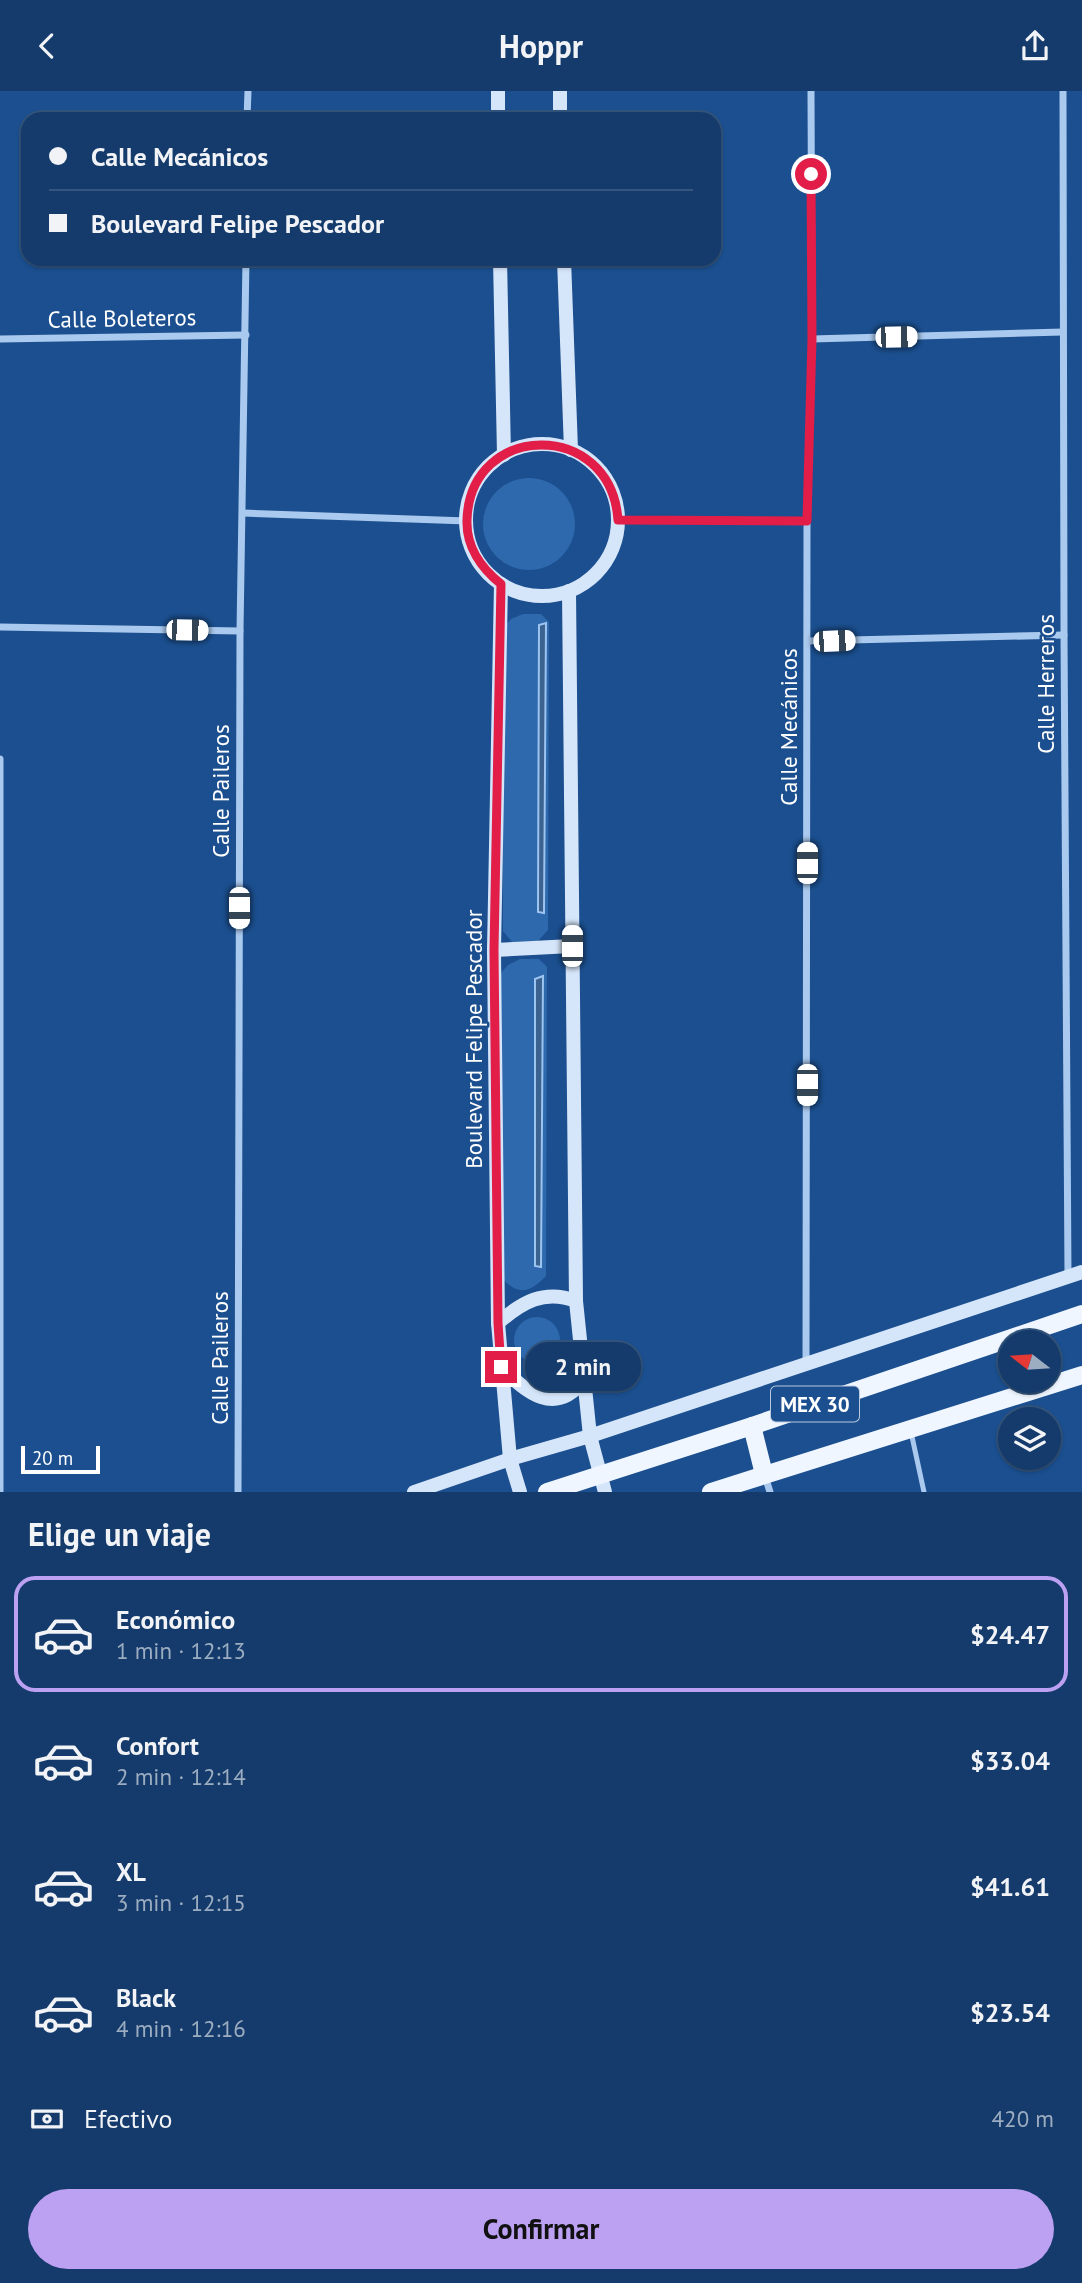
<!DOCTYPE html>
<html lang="es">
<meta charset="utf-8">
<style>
:root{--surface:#143b6b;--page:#214673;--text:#f1f3f6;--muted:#9dadc1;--line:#33557e;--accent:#bca0f2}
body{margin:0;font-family:"PT Sans",sans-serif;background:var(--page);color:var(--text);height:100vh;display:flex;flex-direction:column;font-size:26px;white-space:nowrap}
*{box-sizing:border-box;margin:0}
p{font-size:23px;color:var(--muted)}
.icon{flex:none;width:38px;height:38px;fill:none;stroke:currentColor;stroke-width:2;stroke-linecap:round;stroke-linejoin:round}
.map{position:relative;height:1401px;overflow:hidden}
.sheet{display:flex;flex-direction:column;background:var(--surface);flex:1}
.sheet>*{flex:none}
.banner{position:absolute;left:21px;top:21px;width:700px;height:154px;border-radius:21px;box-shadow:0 2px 5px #0004,0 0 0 2px var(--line);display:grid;align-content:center;height:154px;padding:0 28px;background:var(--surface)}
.needle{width:46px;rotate:287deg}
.controls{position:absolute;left:998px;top:1239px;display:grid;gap:14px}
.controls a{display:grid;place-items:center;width:63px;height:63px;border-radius:50%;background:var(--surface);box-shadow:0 2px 5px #0004,0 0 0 2px var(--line);font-size:35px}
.scale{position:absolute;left:21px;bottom:18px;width:79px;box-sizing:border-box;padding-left:7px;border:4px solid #fff;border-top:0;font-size:19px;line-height:24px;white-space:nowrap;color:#fff;-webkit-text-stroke:5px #1b4f8f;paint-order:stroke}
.end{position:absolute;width:32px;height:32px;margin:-16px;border:9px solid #e11d48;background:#fff;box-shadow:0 0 0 4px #fff}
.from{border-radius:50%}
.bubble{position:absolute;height:49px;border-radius:24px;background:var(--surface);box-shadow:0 2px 5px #0004,0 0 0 2px var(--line);font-size:23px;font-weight:700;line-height:49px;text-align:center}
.car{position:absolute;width:21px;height:42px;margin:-21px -10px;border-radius:9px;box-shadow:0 0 5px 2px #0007;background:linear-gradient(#fff 24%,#345 0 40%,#fff 0 76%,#345 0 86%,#fff 0)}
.banner b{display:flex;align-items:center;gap:24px;height:66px;font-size:26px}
.banner b+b{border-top:2px solid var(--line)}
.banner i{width:18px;height:18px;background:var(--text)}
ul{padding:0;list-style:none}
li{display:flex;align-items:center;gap:21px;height:116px;margin:0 14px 10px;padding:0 14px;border:4px solid transparent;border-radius:21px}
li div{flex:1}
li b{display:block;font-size:26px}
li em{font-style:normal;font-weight:700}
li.selected{border-color:var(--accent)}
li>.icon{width:63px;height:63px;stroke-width:1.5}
h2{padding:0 28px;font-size:32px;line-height:84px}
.pay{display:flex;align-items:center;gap:18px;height:77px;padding:0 28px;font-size:26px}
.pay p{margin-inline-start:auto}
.action{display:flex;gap:14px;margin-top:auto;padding:14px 28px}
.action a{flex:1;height:80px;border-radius:42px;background:var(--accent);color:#111;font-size:28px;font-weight:700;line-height:80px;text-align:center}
header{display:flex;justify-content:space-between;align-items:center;height:91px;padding:0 28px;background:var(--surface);font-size:32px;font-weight:700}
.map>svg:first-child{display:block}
</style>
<header><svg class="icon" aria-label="back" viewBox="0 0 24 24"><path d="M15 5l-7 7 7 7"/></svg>Hoppr<svg class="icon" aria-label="share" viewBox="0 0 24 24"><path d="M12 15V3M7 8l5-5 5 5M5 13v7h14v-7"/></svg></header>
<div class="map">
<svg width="1082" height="1401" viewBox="0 0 1082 1401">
<rect width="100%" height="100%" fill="#1b4f8f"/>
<g fill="#2e69ad">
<circle cx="529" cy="433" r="46"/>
<polygon points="523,523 541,523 549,531 548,839 538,850 512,851 503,840 503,537 511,528"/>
<path d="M520 868H539L547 876 546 1185C529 1203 517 1205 500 1185V883L508 874Z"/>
<circle cx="537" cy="1249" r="23"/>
</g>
<g fill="#3c6290" stroke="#9cc4f0" stroke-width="2">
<polygon points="546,532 544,822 538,821 539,534"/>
<polygon points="543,885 541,1176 535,1175 535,888"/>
</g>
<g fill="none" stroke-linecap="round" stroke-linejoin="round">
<polyline stroke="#a9c9ee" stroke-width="5" points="911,1341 924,1401"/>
<g stroke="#a9c9ee" stroke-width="7">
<polyline points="1063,0 1064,544 1068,1185"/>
<polyline points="247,28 248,0"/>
<polyline points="0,248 246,244"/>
<polyline points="812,248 1063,241"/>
<polyline points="243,422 467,430"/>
<polyline points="618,429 807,430"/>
<polyline points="0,536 240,540"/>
<polyline points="808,550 1064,544"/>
<polyline points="0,668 0,1401"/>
<polyline points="806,1272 807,430 812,248 811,0"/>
<polyline points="765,1385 770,1401"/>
<polyline points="238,1401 240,540 246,168"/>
</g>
<g stroke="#d6e6fa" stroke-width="14">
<polyline points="498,0 498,28"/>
<polyline points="560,0 560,28"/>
<polyline points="500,168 504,364"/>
<polyline points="564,168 571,359"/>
<circle cx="542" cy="429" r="76"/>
<polyline points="501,493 494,859 498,1232 510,1368 520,1401"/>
<polyline points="569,500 576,1210 590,1345 605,1401"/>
<polyline points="494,859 572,855"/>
<path d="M498 1232C522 1211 544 1198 576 1210"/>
<path d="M501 1276C527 1302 555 1326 584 1289"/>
<polyline points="414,1401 510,1368 590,1345 1082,1181"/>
</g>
<g stroke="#f0f6ff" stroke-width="18">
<polyline points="752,1335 764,1383"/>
<polyline points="547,1401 752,1335 1082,1223"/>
<polyline points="711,1401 1082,1284"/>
</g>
</g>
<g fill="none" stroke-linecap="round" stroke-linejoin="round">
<path stroke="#e11d48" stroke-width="9" d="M501 1276 498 1232 494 859 501 493C481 477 466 455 467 429 470 330 611 328 618 429L807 430 812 248 811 83"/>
</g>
<g text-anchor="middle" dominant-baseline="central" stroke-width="5" stroke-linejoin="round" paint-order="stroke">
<rect fill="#1b4f8f" stroke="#bbcadd" stroke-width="2" x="771" y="1295.5" width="88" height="35" rx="5"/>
<g font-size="21" font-weight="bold" fill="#fff">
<text x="815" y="1313">MEX 30</text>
</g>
<g font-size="23" fill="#fff" stroke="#1b4f8f">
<text transform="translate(122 227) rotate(-1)">Calle Boleteros</text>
<text transform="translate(1045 593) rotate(-90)">Calle Herreros</text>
<text transform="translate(788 636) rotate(-90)">Calle Mecánicos</text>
<text transform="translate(220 700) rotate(-90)">Calle Paileros</text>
<text transform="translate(473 948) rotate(-90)">Boulevard Felipe Pescador</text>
<text transform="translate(219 1267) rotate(-90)">Calle Paileros</text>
</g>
</g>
</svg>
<div class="controls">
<a><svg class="needle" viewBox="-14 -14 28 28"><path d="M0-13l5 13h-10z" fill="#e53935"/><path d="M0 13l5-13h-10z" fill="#9dadc1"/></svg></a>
<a><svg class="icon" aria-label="layers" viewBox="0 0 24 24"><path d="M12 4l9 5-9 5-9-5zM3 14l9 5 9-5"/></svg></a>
</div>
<div class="scale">20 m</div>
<i class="end from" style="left:811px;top:83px"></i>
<i class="end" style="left:501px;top:1276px"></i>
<div class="bubble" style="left:525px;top:1251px;width:116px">2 min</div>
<i class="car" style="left:896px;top:246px;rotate:89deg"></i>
<i class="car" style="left:187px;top:539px;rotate:91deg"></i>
<i class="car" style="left:834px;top:550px;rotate:88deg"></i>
<i class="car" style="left:807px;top:772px;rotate:0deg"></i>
<i class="car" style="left:239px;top:817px;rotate:180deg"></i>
<i class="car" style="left:572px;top:855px;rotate:0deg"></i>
<i class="car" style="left:807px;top:994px;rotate:180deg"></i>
<div class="banner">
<b><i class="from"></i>Calle Mecánicos</b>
<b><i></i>Boulevard Felipe Pescador</b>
</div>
</div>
<section class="sheet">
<h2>Elige un viaje</h2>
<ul>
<li class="selected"><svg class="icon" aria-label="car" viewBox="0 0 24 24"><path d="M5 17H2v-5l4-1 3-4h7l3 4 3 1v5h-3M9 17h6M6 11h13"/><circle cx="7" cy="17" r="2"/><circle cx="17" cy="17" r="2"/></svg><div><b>Económico</b><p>1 min · 12:13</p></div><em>$24.47</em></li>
<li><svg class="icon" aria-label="car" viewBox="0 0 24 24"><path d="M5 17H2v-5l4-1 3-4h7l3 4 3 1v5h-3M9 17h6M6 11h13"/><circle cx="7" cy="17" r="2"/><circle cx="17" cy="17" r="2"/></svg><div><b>Confort</b><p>2 min · 12:14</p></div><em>$33.04</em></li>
<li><svg class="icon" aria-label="car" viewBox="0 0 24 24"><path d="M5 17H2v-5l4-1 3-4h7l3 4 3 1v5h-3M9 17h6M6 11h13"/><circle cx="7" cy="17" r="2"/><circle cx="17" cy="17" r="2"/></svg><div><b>XL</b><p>3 min · 12:15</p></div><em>$41.61</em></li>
<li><svg class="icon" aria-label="car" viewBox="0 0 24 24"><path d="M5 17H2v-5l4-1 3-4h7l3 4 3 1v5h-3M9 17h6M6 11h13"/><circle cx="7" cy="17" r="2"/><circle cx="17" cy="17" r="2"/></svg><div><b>Black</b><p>4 min · 12:16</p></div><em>$23.54</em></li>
</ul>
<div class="pay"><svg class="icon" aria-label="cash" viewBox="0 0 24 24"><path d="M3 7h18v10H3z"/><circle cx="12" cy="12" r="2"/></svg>Efectivo<p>420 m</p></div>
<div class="action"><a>Confirmar</a></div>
</section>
